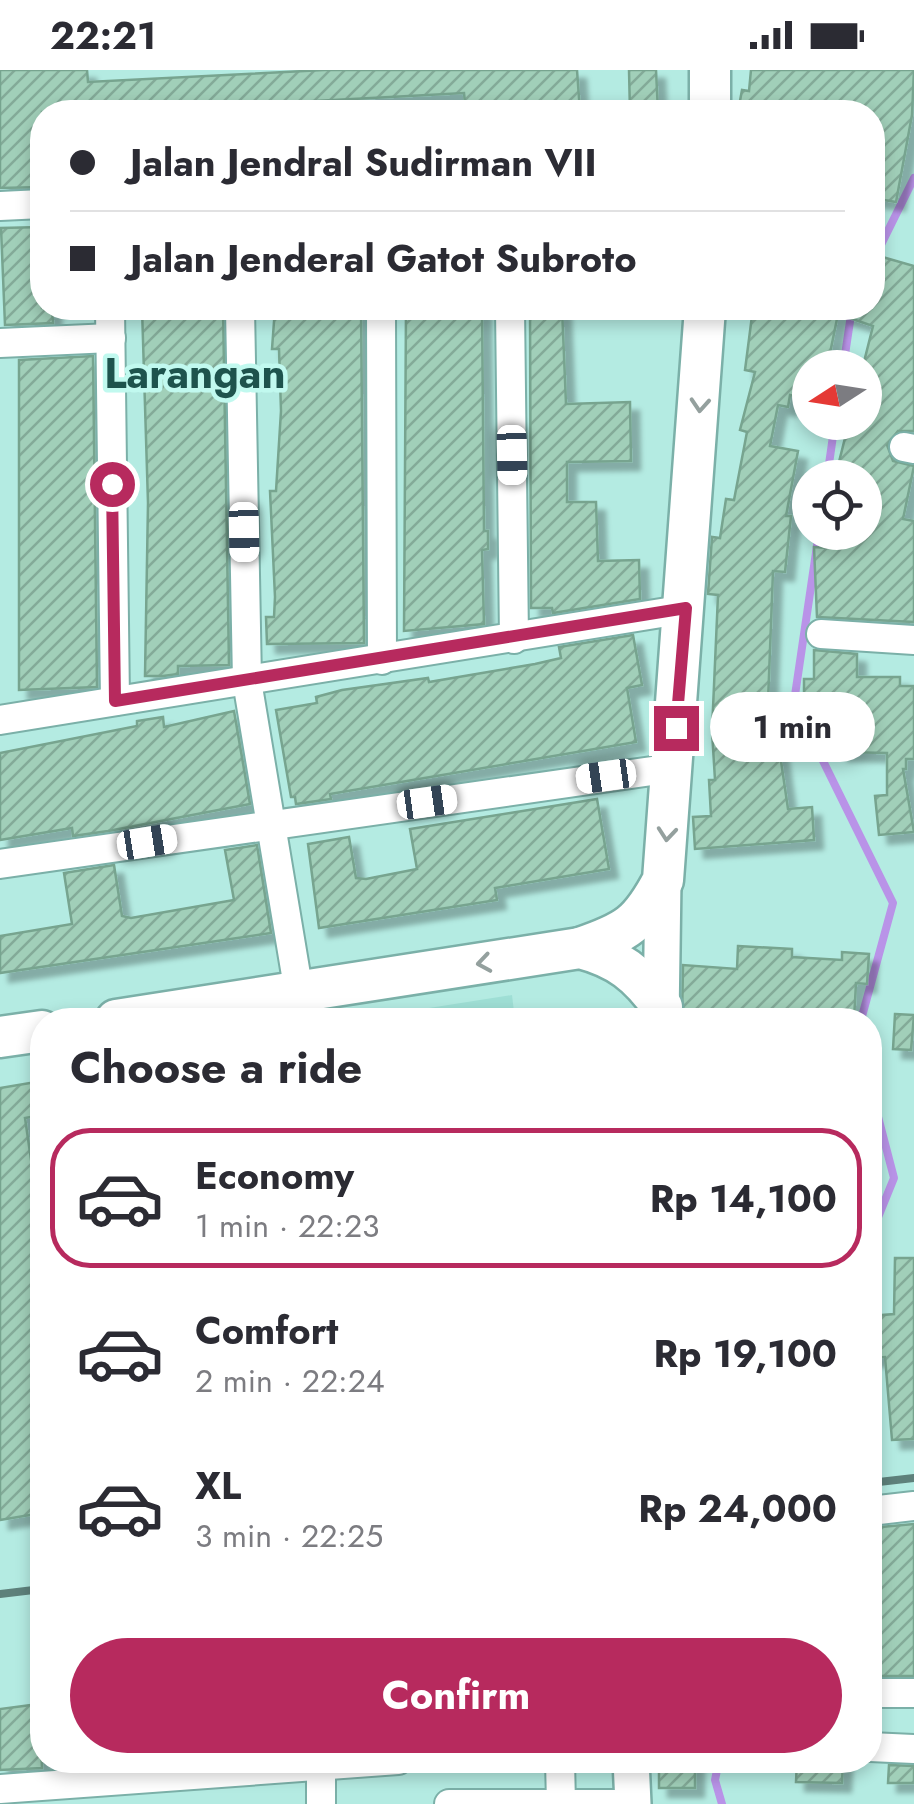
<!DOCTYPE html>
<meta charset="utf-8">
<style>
:root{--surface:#fff;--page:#f7f7f7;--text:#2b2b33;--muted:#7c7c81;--line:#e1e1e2;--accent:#b72a5e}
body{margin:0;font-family:Jost,sans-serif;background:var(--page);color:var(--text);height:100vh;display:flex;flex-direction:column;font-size:38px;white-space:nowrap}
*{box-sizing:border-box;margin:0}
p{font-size:32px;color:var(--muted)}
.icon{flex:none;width:55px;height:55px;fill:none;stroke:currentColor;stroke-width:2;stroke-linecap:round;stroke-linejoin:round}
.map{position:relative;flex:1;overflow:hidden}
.details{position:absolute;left:30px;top:938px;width:852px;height:765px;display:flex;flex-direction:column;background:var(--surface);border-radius:40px;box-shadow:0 5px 15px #0003}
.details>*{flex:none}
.guide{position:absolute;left:30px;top:30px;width:855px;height:220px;border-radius:40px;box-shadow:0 5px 15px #0003;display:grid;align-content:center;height:220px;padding:0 40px;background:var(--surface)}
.needle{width:65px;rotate:258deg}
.controls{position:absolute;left:792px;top:280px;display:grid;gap:20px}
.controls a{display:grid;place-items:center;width:90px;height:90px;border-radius:50%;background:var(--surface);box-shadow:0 5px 15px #0003;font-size:50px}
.end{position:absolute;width:45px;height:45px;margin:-22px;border:12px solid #b72a5e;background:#fff;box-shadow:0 0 0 5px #fff}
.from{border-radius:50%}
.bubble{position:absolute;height:70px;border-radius:35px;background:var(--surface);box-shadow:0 5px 15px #0003;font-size:32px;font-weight:700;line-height:70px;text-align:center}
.car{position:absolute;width:30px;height:60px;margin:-30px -15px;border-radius:12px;box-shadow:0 0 8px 2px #0007;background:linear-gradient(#fff 24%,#345 0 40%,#fff 0 76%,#345 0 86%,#fff 0)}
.guide b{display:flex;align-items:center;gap:35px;height:95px;font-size:38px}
.guide b+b{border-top:2px solid var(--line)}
.guide i{width:25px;height:25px;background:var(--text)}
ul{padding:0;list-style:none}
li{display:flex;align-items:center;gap:30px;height:140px;margin:0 20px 15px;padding:0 20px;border:5px solid transparent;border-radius:40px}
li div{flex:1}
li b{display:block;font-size:38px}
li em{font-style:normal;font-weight:700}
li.current{border-color:var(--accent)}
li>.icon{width:90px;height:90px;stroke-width:1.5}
h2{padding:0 40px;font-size:45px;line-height:120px}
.button{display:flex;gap:20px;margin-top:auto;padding:20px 40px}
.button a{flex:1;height:115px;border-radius:60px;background:var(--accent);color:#fff;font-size:40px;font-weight:700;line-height:115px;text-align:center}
.status{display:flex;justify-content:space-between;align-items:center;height:70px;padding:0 50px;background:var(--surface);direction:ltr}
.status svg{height:28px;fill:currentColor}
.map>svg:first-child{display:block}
</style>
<div class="status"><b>22:21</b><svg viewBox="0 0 49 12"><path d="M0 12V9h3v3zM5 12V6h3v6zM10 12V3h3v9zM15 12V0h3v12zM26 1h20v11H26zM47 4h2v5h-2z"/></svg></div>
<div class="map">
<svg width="914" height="1734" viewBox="0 0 914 1734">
<defs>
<pattern id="building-hatch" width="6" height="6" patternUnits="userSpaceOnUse" patternTransform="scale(2.5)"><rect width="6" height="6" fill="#a1cfb9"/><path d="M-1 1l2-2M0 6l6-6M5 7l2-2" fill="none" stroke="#83aa98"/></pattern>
<filter id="shadow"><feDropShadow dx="9" dy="9" stdDeviation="2.5" flood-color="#0004"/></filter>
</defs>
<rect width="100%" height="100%" fill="#b4ebe2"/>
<polygon fill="#9fdfd5" points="512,925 515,950 353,950"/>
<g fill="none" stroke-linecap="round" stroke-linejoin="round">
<g stroke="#b993e8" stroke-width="8">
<polyline points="872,193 914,108"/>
<polyline points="843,298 852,238"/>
<polyline points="827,408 835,352"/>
<polyline points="819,462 794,632 893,833 861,950"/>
<polyline points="870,1016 894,1108 870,1167"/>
<polyline points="719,1690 715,1710 722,1734"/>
</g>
</g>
<g fill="url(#building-hatch)" stroke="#77a48f" stroke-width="2.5" filter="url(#shadow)">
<polygon points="0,0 87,0 88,12 324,0 577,0 580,42 466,42 464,23 297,32 297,42 42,42 42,117 0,118"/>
<polygon points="629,0 656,0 658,42 630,42"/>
<polygon points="751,0 914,0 912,45 896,132 872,128 872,42 738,42 742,20 749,21"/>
<polygon points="42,157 42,238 52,238 53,253 5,255 1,158"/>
<polygon points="872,184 914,196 914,361 898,361 887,375 893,391 914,396 903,449 914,451 914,552 817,547 814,477 828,478 830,462 865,462 870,408 835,408 849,352 865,352 865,288 873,256 838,244 827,298 810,298 810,329 790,325 788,337 778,335 770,376 798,381 786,446 791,446 785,502 773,501 767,658 776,657 788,739 812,737 814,770 695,779 693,747 711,746 709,710 715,710 712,661 718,525 708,524 712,467 720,468 726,429 734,430 747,362 740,360 755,302 745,300 753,238 872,238"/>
<polygon points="142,238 223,238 229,595 178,596 178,604 163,606 145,606 148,433"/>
<polygon points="275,238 361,238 364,573 267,574 266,547 274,547 275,527 270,421 276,421 281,341 279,279 272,279"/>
<polygon points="406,238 482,238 484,461 488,461 488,479 482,480 484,554 404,561"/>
<polygon points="530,238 562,238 566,334 630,332 631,391 567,392 567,432 596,432 598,491 639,490 640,529 553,543 552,538 531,538"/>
<polygon points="93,286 97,617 19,620 19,290"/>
<polygon points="633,565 642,615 627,618 636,672 330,724 331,729 296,734 295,727 291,727 276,640 317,633 316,627 342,620 428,608 429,612 535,594 561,588 559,577"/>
<polygon points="814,580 857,584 857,607 900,607 900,616 914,616 914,689 906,689 906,699 903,699 914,762 879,765 875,726 887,725 887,683 839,682 839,657 829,657 829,629 804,628 804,609 814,609"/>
<polygon points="234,641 250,734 108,761 73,766 72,758 0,770 0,683 137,656 137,651 163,647 164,657"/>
<polygon points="597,729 609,799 495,818 497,830 319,858 308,774 349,767 356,808 366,809 417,799 410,759"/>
<polygon points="257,775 271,863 0,903 0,866 72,854 64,803 114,795 122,846 131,848 234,830 225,780"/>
<polygon points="738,876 792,879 792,887 842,890 842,882 869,884 867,914 856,913 854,950 682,950 683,895 737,899"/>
<polygon points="895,944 914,945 911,980 893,979"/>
<polygon points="42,1011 42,1045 25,1048 42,1166 42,1443 0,1450 0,1018"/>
<polygon points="895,1188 914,1188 914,1369 892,1370 885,1287 870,1288 870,1246 894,1244"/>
<polygon points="914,1454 914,1606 870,1606 870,1579 880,1579 880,1536 870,1537 870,1458"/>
<polygon points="39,1634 42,1698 0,1700 0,1639"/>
<rect x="659" y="1690" width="36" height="28"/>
<polygon points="797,1690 843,1690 842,1713 796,1712"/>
<polygon points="889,1695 914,1696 914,1713 888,1713"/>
</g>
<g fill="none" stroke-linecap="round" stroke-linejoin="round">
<g stroke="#7bb0a8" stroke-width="32">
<g id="minor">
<polyline points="0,136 42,134"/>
<polyline points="110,238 115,631"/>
<polyline points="240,238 247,611 299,923"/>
<polyline points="381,238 382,590"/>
<polyline points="510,238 514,569"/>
<polyline points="0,273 111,268"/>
<polyline points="904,377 914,379"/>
<polyline points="821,564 914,570"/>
<polyline points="0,650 686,539"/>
<polyline points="0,794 673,698"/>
<polyline points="870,1441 914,1436"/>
<polyline points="870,1623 914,1623"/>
<polyline points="870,1677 914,1679"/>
<polyline points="560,1690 561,1734"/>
<polyline points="0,1719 398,1690"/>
<polyline points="321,1734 321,1696"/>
<polyline points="449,1734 633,1734"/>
</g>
</g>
<g stroke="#7bb0a8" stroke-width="40">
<g id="major">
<polyline points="661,950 663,810"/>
<polyline points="631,1690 633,1734"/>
</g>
</g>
<g stroke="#7bb0a8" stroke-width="45">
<g id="highway">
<polyline points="710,42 710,0"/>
<path d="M580 878C627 862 640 854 663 810L705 238"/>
<path d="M116 950 580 878C618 888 639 904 662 937"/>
<polyline points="0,967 42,961"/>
</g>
</g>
<use href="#minor" stroke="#fff" stroke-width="28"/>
<use href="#major" stroke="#fff" stroke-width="35"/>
<use href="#highway" stroke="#fff" stroke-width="40"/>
<g stroke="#5e817b" stroke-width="8">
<polyline points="870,1413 914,1408"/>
<polyline points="0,1524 42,1519"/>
</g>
</g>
<defs><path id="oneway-chevron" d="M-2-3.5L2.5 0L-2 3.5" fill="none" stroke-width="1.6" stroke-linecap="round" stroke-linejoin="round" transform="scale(2.5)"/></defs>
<g stroke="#94a09e">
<use href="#oneway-chevron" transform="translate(700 335) rotate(94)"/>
<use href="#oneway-chevron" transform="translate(667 764) rotate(95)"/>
<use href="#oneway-chevron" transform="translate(484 893) rotate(171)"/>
</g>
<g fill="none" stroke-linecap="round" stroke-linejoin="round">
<polyline stroke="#b72a5e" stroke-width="12" points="112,414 115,631 686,538 676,658"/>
</g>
<g text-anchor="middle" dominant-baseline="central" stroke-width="9" stroke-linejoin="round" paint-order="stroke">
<g font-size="42" font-weight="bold" fill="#1e534d" stroke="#c1f9ef">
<text x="195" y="303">Larangan</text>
</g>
</g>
</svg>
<div class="controls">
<a><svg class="needle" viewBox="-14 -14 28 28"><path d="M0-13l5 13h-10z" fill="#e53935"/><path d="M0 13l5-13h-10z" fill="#7c7c81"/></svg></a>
<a><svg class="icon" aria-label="locate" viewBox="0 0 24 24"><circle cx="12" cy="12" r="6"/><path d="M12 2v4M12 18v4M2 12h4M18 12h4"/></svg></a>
</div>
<i class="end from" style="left:112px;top:414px"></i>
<i class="end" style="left:676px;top:658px"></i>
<div class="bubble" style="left:710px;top:622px;width:165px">1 min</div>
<i class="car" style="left:512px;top:385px;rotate:179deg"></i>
<i class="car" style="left:244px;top:462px;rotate:179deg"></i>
<i class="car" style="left:606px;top:706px;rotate:262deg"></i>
<i class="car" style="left:427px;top:732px;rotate:82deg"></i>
<i class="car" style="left:147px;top:772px;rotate:81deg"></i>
<div class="guide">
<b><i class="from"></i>Jalan Jendral Sudirman VII</b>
<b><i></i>Jalan Jenderal Gatot Subroto</b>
</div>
<section class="details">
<h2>Choose a ride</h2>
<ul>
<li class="current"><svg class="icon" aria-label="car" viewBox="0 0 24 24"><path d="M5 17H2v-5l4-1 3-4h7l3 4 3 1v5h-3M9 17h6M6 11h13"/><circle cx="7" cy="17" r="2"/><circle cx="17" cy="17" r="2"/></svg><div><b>Economy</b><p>1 min · 22:23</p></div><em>Rp 14,100</em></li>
<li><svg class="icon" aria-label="car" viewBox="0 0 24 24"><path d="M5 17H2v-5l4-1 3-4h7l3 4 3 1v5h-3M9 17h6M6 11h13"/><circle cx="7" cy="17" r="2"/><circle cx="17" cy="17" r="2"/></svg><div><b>Comfort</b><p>2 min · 22:24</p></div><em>Rp 19,100</em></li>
<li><svg class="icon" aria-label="car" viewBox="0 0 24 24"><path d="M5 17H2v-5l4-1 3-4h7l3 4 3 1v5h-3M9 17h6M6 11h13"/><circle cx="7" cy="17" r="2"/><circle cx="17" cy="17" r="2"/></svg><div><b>XL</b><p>3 min · 22:25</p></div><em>Rp 24,000</em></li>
</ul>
<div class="button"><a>Confirm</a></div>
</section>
</div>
